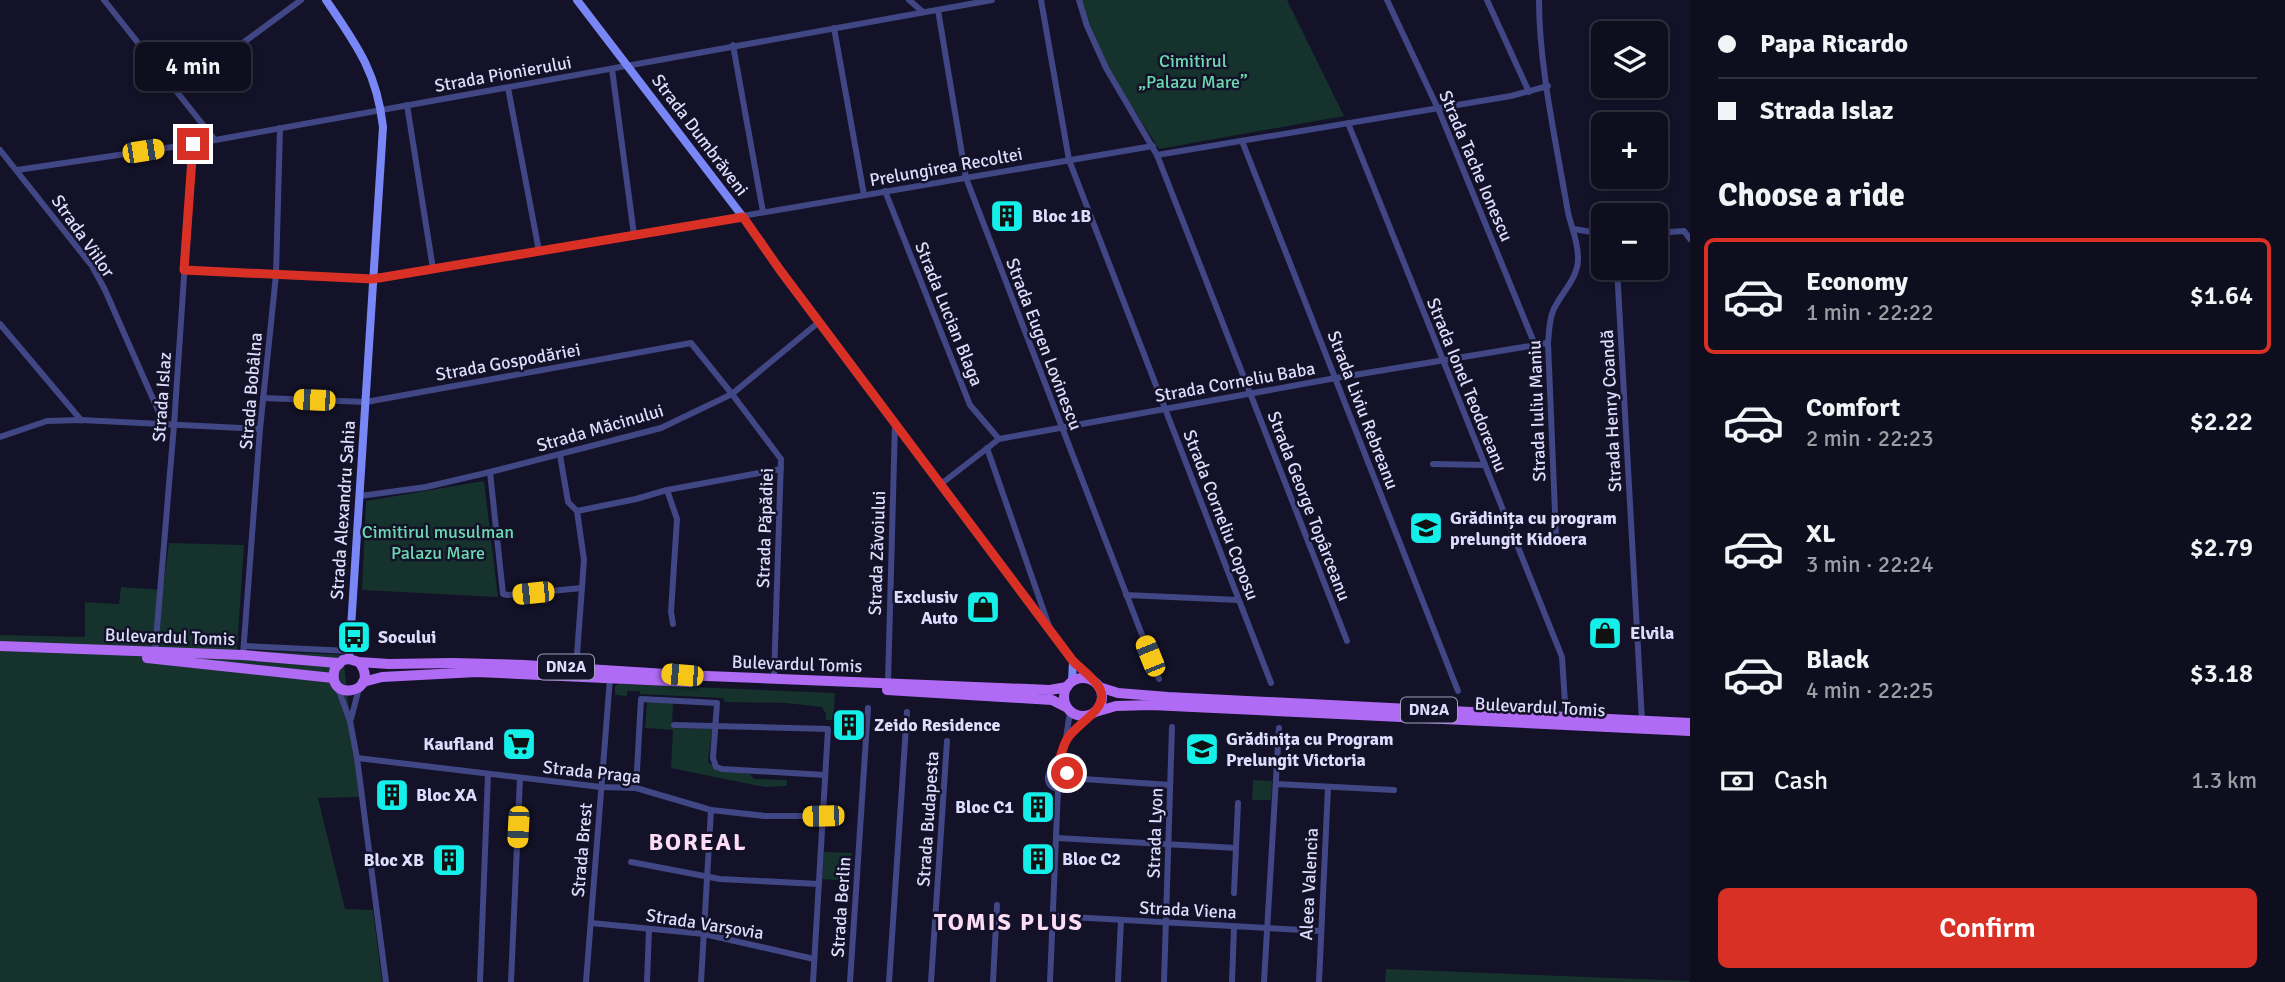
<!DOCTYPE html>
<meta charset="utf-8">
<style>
:root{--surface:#0e0e1e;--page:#1c1c2b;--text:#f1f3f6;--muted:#9b9ca4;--line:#2e2e3c;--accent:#d93025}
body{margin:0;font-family:Signika,sans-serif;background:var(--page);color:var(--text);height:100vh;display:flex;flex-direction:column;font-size:26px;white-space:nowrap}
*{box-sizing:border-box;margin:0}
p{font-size:23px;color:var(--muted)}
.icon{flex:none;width:38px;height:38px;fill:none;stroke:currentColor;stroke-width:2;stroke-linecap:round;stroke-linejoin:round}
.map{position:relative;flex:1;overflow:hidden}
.panel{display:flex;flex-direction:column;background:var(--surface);width:595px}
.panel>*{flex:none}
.guide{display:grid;align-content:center;height:154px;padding:0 28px;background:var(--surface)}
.fabs{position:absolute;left:1591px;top:21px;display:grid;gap:14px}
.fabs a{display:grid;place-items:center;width:77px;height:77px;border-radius:10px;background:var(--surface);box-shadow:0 4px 10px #0003,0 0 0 2px var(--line);font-size:35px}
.end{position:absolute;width:32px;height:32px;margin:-16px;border:9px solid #d93025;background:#fff;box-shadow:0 0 0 4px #fff}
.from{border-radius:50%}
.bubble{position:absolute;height:49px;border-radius:10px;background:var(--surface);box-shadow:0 4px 10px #0003,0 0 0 2px var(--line);font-size:23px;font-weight:600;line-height:49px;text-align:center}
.car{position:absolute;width:21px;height:42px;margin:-21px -10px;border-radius:9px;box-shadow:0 0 5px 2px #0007;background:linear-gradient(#f5c518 24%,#345 0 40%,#f5c518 0 76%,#345 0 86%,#f5c518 0)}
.guide b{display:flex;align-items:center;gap:24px;height:66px;font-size:26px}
.guide b+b{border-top:2px solid var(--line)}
.guide i{width:18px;height:18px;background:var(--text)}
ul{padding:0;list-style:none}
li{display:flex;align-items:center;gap:21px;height:116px;margin:0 14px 10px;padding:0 14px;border:4px solid transparent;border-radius:10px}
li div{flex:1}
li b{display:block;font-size:26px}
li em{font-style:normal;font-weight:600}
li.current{border-color:var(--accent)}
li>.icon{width:63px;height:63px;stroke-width:1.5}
h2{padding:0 28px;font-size:32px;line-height:84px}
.pay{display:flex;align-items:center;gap:18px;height:77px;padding:0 28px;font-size:26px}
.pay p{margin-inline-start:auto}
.action{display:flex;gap:14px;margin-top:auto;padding:14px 28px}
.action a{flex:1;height:80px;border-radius:10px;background:var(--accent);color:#fff;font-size:28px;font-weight:600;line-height:80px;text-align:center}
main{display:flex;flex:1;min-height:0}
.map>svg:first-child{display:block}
</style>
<main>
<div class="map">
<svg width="1690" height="982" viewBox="0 0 1690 982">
<rect width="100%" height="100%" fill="#131228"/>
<g fill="#16322d">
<polygon points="1081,0 1287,0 1344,116 1159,149 1120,88 1098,47"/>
<polygon points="484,481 498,597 362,590 366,501"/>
<polygon points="169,543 244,545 237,650 343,655 359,797 318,798 345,909 373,910 382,982 0,982 0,635 85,637 85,602 119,604 121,587 163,590"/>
<polygon points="618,684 835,693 833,720 826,720 826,714 822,707 786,703 725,702 723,698 640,694 640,691 627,691 627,696 615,695 615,687"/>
<polygon points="650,701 673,703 672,728 712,729 708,762 719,770 750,774 754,779 787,780 787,786 767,787 754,785 671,768 673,730 645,728 647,703"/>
<polygon points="1253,780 1272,781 1271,800 1252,800"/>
<polygon points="824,852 852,853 849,881 822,879"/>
<polygon points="1386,969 1690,981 1690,982 1385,982"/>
</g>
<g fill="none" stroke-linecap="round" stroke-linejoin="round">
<g stroke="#414684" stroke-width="6">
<polyline points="104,0 215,140"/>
<polyline points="909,0 923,12"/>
<polyline points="1041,0 1069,160 1271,683"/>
<polyline points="1079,0 1087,26 1106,68 1157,155 1347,641"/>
<polyline points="1387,0 1440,113 1535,345"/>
<polyline points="1487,0 1529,92"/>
<path d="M1539 0C1539 66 1556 142 1567 207 1570 226 1578 238 1578 259 1578 279 1560 294 1553 311 1549 321 1549 332 1548 343L1556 536"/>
<polyline points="938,10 966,178 1159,679"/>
<polyline points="834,28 864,195"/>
<polyline points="733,45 763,212"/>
<polyline points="612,69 634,235"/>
<polyline points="508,88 539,251"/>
<polyline points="178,91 301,0"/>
<polyline points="407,105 433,269"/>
<polyline points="1348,123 1562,657 1566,718"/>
<polyline points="1242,141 1458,691"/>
<polyline points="0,150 92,266 105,290 164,424"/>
<polyline points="1157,155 1511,96 1548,86"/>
<polyline points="17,170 193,144 992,0"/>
<polyline points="885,191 970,405 999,439"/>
<polyline points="1574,229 1603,234"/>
<polyline points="1656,233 1684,231 1690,239"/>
<polyline points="1617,268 1642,721"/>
<polyline points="184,270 373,279 1153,146"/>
<polyline points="0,324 81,420"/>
<polyline points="263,398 366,402 691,343 732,394 781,459 774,678"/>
<polyline points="0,437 47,421 81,420 260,429"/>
<polyline points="987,448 1050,629"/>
<polyline points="560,455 568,502 577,511 584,560 576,668"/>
<polyline points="1433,464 1485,465"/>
<polyline points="490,472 503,594 508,595 582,588"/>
<polyline points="941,484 999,439 1336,378 1548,343"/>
<polyline points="667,490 677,519 671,612 673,624"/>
<polyline points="360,496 426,487 490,472 661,428 732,394 819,322"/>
<polyline points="577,511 636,499 667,490 781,469"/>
<polyline points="1126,595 1238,600"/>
<polyline points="244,646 350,651"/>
<polyline points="155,652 174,425 193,144"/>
<polyline points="243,655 260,429 276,275 280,128"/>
<polyline points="888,683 895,423"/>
<polyline points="338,688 350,721 357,758 386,982"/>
<polyline points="351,719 359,688"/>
<polyline points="674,725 828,729 813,982"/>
<polyline points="1066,738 1070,712"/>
<polyline points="357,758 601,787 636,788 711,810 765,816 823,816"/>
<polyline points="1057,768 1066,740 1090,715"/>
<polyline points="1057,768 1065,771 1069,778 1066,786 1058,789"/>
<path d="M1057 768 1049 773C1046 781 1049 787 1058 789"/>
<polyline points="1069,778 1170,785"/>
<polyline points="1276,784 1394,790"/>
<polyline points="636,788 641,699 717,703 713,758 716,767 722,769 825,775"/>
<polyline points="1056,838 1236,848"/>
<polyline points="631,862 720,879 819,884"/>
<polyline points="1234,893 1238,803"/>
<polyline points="1053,916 1321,931"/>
<polyline points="591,923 704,934 814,959"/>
<polyline points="480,982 488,774"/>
<polyline points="511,982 520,778"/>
<polyline points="586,982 610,678"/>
<polyline points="647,982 649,929"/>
<polyline points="701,982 711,810"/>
<polyline points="850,982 868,708"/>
<polyline points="889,982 907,712"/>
<polyline points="931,982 947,741"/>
<polyline points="993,982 997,905"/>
<polyline points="1050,982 1058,789"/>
<polyline points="1118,982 1121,920"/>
<polyline points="1164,982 1172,727"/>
<polyline points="1232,982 1234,927"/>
<polyline points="1264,982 1279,728"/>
<polyline points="1319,982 1328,787"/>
</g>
<g stroke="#7986f6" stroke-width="8">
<path d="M326 0C356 44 377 72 383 127L349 659"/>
<polyline points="577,0 743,217 780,270 1073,661 1092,680"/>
<polyline points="1072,682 1073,661"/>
</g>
<g stroke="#b06bf5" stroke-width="10">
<polyline points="0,646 243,655 338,663"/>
<polyline points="147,658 333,678"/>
<path d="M359 662C383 693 324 704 335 668L343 660 349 659 359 662 389 664 453 663 524 665 682 675 1050 690 1067 687"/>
<circle cx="1083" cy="697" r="19"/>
<polyline points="363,682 382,677 477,672 690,682"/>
<polyline points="1099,687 1118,693 1168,697 1690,723"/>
<polyline points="887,690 1052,700 1066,707"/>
<polyline points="1095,712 1116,706 1151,705 1690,731"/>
</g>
</g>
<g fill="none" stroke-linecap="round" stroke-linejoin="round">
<path stroke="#d93025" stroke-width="9" d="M193 144 184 270 373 279 743 217 780 270 1073 661C1081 669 1095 679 1100 689 1110 710 1074 724 1066 741 1062 749 1060 759 1057 768L1063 769 1067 773"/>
</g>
<defs>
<g id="building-square" transform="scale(1.75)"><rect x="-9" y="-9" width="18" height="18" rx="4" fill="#15efe9" stroke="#131228"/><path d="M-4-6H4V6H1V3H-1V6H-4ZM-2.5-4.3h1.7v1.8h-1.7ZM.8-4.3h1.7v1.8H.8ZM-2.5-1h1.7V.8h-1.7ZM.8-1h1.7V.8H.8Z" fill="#111"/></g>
<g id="school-square" transform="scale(1.75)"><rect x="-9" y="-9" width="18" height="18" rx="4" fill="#15efe9" stroke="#131228"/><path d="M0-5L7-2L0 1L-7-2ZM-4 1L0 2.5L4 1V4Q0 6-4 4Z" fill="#111"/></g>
<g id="shop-square" transform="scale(1.75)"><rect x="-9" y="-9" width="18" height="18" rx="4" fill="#15efe9" stroke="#131228"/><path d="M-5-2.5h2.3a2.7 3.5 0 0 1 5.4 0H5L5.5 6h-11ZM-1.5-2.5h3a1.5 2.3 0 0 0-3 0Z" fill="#111"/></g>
<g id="bus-square" transform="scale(1.75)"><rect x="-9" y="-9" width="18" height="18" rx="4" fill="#15efe9" stroke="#131228"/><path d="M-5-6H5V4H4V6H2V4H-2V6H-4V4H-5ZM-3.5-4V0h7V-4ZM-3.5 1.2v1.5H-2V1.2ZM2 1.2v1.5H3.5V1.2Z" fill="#111"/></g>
<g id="supermarket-square" transform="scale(1.75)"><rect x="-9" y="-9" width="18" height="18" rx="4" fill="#15efe9" stroke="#131228"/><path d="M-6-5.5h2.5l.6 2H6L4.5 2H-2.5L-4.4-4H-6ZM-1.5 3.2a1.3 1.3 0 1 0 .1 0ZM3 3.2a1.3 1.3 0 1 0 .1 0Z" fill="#111"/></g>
</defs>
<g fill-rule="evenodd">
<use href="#building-square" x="1007" y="216"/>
<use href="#school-square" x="1426" y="528"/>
<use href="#shop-square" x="983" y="607"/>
<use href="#shop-square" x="1605" y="633"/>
<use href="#bus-square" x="354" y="637"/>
<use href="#building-square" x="849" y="725"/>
<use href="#supermarket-square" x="519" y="744"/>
<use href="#school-square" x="1202" y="749"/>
<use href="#building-square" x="392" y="795"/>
<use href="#building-square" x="1038" y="807"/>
<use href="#building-square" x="1038" y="859"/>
<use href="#building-square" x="449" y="860"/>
</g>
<g text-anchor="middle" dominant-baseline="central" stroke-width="5" stroke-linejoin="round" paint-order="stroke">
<g fill="#131228" stroke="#a09fbd" stroke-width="2">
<rect x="538" y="654.5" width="56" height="25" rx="5"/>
<rect x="1401" y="697.5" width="56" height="25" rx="5"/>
</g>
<g font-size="16" font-weight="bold" fill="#dcdcfd">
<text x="566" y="667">DN2A</text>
<text x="1429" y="710">DN2A</text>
</g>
<g font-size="18" fill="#6cd9b0" stroke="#131228">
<text x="1193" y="61">Cimitirul<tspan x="1193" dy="21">„Palazu Mare”</tspan></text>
<text x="438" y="532">Cimitirul musulman<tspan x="438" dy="21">Palazu Mare</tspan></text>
</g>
<g font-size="18" fill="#dcdcfd" stroke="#131228">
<text transform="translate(503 74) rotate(-10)">Strada Pionierului</text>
<text transform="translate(700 135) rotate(53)">Strada Dumbrăveni</text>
<text transform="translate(1476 166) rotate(67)">Strada Tache Ionescu</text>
<text transform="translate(946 167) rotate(-10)">Prelungirea Recoltei</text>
<text transform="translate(83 236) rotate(55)">Strada Viilor</text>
<text transform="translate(949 314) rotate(68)">Strada Lucian Blaga</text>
<text transform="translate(1044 344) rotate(69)">Strada Eugen Lovinescu</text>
<text transform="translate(508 362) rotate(-10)">Strada Gospodăriei</text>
<text transform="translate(1235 382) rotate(-10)">Strada Corneliu Baba</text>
<text transform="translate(1467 385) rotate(68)">Strada Ionel Teodoreanu</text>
<text transform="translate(251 391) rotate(-85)">Strada Bobâlna</text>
<text transform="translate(162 397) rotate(-86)">Strada Islaz</text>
<text transform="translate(1363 410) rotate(69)">Strada Liviu Rebreanu</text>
<text transform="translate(1537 411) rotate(-92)">Strada Iuliu Maniu</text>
<text transform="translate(1611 411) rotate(-93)">Strada Henry Coandă</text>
<text transform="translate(600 428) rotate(-16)">Strada Măcinului</text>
<text transform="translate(1309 506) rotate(69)">Strada George Topârceanu</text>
<text transform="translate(343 510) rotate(-86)">Strada Alexandru Sahia</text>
<text transform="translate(1221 515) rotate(69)">Strada Corneliu Coposu</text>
<text transform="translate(765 528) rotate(-88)">Strada Păpădiei</text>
<text transform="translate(877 553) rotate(-88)">Strada Zăvoiului</text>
<text transform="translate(170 637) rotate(2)">Bulevardul Tomis</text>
<text transform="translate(797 664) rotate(2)">Bulevardul Tomis</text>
<text transform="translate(1540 707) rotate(3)">Bulevardul Tomis</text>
<text transform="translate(592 772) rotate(6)">Strada Praga</text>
<text transform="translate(928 819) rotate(-86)">Strada Budapesta</text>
<text transform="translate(1155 833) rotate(-88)">Strada Lyon</text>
<text transform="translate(582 850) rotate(-85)">Strada Brest</text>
<text transform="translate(1309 884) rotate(-87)">Aleea Valencia</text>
<text transform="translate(841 907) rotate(-86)">Strada Berlin</text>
<text transform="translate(1188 910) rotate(3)">Strada Viena</text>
<text transform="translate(705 924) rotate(9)">Strada Varșovia</text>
</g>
<g font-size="18" font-weight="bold" fill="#dcdcfd" stroke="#131228" text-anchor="start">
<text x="1032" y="216">Bloc 1B</text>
<text x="1450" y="518">Grădinița cu program<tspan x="1450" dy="21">prelungit Kidoera</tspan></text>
<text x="958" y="597" text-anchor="end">Exclusiv<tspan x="958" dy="21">Auto</tspan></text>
<text x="1630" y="633">Elvila</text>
<text x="378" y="637">Socului</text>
<text x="874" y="725">Zeido Residence</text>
<text x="1226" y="739">Grădinița cu Program<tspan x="1226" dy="21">Prelungit Victoria</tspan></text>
<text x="494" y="744" text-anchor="end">Kaufland</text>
<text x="416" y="795">Bloc XA</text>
<text x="1014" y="807" text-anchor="end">Bloc C1</text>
<text x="1062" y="859">Bloc C2</text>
<text x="424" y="860" text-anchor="end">Bloc XB</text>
</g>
<g font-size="24" font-weight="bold" letter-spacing="2" fill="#fdddf5" stroke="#131228">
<text x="698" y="842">BOREAL</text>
<text x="1009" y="922">TOMIS PLUS</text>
</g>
</g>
</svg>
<div class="fabs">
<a><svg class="icon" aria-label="layers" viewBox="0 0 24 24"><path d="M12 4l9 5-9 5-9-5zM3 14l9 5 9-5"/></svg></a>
<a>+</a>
<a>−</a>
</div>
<i class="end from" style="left:1067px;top:773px"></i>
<i class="end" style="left:193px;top:144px"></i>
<div class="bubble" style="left:135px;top:42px;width:116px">4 min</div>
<i class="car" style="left:143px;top:151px;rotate:81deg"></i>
<i class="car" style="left:314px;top:400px;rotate:272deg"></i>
<i class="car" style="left:533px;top:593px;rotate:264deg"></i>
<i class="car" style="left:1150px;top:656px;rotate:338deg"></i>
<i class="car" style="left:682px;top:675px;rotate:275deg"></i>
<i class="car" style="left:823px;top:816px;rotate:269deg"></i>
<i class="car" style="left:518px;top:827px;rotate:183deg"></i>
</div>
<section class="panel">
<div class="guide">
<b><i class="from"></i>Papa Ricardo</b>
<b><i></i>Strada Islaz</b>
</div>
<h2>Choose a ride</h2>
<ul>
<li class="current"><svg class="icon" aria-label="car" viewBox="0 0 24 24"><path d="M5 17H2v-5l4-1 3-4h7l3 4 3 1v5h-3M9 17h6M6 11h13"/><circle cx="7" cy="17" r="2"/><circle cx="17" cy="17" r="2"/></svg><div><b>Economy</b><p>1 min · 22:22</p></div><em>$1.64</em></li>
<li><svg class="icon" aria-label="car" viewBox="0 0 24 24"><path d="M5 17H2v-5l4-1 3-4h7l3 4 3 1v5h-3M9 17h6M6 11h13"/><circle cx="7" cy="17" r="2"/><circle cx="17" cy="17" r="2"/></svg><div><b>Comfort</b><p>2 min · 22:23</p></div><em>$2.22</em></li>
<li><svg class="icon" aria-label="car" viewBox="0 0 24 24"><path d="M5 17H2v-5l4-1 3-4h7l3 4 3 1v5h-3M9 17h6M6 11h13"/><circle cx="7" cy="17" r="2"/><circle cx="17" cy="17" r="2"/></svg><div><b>XL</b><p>3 min · 22:24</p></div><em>$2.79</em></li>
<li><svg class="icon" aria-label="car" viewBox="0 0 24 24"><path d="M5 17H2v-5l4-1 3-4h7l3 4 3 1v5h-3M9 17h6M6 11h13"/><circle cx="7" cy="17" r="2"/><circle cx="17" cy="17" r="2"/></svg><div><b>Black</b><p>4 min · 22:25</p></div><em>$3.18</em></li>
</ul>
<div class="pay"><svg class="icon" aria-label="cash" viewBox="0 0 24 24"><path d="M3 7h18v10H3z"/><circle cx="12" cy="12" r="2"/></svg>Cash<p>1.3 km</p></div>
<div class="action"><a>Confirm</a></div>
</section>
</main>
